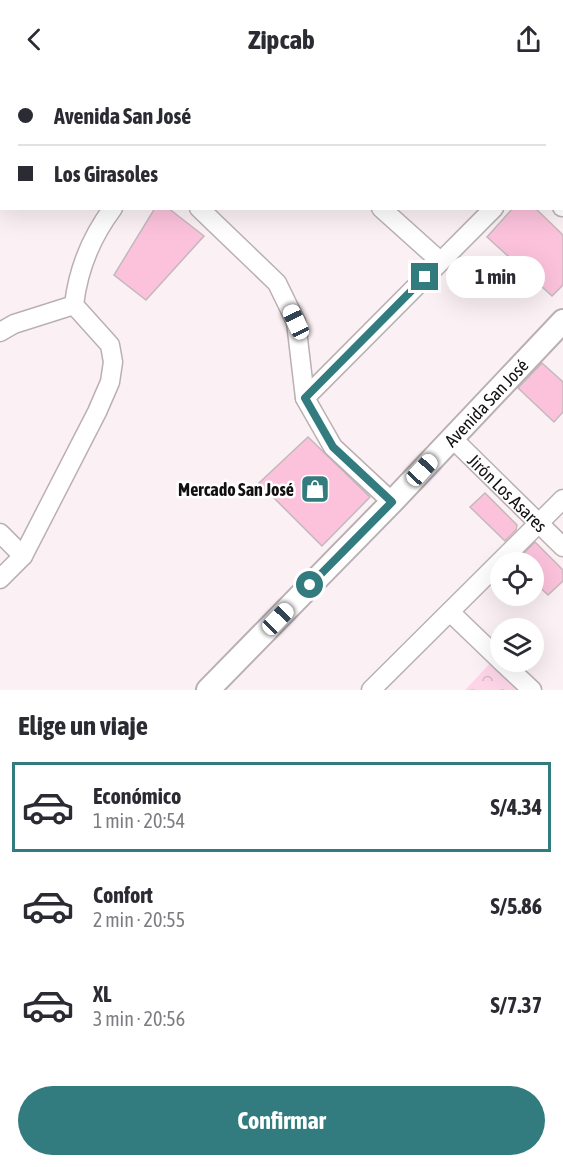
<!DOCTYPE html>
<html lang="es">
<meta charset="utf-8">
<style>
:root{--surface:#fff;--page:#f2f2f3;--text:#2b2b33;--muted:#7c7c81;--line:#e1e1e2;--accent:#327b7e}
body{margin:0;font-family:"Asap Condensed",sans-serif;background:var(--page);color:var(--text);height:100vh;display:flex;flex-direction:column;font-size:22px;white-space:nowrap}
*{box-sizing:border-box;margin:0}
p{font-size:20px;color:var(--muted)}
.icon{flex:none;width:33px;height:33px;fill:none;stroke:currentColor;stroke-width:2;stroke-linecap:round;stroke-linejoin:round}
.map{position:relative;height:612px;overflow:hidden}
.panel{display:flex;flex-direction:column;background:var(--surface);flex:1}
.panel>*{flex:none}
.top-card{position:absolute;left:0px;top:0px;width:564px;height:132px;box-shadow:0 6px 24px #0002;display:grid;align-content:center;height:132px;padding:0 18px;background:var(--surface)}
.fabs{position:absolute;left:490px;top:474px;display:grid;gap:12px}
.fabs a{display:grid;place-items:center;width:54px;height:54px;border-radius:50%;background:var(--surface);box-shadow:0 6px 24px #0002;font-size:30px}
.end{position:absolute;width:27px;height:27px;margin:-14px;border:8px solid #327b7e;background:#fff;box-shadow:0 0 0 3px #fff}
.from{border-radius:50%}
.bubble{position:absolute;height:42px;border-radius:21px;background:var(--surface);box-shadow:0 6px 24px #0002;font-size:20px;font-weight:700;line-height:42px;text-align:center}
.car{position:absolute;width:18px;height:36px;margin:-18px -9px;border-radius:8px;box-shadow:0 0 4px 2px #0007;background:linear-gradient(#fff 24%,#345 0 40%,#fff 0 76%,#345 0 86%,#fff 0)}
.top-card b{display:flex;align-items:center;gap:21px;height:57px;font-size:22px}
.top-card b+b{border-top:2px solid var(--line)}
.top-card i{width:15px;height:15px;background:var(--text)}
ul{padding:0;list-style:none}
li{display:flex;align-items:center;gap:18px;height:90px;margin:0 12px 9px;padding:0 6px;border:3px solid transparent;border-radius:0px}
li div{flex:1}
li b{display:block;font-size:22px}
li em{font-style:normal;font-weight:700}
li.active{border-color:var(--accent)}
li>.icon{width:54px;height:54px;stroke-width:1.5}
h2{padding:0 18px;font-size:27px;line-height:72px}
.button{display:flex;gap:12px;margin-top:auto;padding:12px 18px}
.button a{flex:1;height:69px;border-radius:36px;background:var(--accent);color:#fff;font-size:24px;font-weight:700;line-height:69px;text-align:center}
header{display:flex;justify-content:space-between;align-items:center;height:78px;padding:0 18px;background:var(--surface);font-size:27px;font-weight:700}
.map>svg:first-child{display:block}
</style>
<header><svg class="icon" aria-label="back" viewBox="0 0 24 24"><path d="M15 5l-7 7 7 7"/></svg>Zipcab<svg class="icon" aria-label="share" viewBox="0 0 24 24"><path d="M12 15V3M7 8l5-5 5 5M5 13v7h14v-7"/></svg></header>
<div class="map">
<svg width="563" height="612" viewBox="0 0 563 612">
<defs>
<pattern id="park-crowns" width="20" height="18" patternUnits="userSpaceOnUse" patternTransform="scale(1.5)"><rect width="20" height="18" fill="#fdd5e7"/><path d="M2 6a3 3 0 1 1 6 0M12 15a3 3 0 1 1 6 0" fill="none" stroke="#d8b6c5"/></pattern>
</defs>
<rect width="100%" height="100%" fill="#fbf1f5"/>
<polygon fill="url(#park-crowns)" points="493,582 523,612 465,612"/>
<g fill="#fcc2dc" stroke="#c3b9bd" stroke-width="1.5">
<polygon points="155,130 168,130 204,158 146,222 114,197"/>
<polygon points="513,130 535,130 563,157 563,207 552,218 487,159"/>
<polygon points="542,285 563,304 563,334 554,344 518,310"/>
<polygon points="308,359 370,419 322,468 259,405"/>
<polygon points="485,415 517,447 516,452 505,463 470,429"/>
<polygon points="535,464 563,492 563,503 548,517 534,504 534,484 515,484"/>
</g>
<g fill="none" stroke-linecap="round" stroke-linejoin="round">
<g stroke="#bab0b4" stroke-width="21">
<g id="minor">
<polyline points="59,0 60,2"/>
<polyline points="236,0 237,2"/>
<polyline points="415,0 416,2"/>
<polyline points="266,2 267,0"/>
<polyline points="445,2 447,0"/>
<polyline points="562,60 563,60"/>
<polyline points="0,97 2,96"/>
<polyline points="562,129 563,129"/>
<polyline points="199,130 277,205 296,244 305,320 333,369 392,424"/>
<polyline points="381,130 440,183"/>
<polyline points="0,254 14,246 74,227"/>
<polyline points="305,320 494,130"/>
<path id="s1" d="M452 360 563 469"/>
<polyline points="0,455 23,478"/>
<path d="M0 501 23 478 97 334 110 304 113 284 110 267 74 227C78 192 92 158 113 130"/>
<polyline points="450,534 501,583"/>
<polyline points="502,584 532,612"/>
<polyline points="371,612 563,421"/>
</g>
</g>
<g stroke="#bab0b4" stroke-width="26">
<g id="tertiary">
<path id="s2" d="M208 612 392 424 563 243"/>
</g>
</g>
<use href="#minor" stroke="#fff" stroke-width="18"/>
<use href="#tertiary" stroke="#fff" stroke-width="22"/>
</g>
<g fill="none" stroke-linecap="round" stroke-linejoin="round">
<polyline stroke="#327b7e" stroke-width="8" points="310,507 392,424 333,369 305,320 425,199"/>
</g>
<defs>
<g id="shop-square" transform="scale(1.5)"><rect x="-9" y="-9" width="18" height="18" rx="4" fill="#327b7e" stroke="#fff"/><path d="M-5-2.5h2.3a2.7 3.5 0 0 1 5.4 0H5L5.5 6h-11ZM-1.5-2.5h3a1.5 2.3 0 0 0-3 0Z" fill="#fff"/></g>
</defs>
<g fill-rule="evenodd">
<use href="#shop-square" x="315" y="411"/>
</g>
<g text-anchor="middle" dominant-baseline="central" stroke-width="5" stroke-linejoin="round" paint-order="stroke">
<g font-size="18" fill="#131011" stroke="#fff">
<text stroke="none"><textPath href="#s2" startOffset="400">Avenida San José</textPath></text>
<text stroke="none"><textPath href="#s1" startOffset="78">Jirón Los Asares</textPath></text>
</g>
<g font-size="18" font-weight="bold" fill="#131011" stroke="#fff" text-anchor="end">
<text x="294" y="411">Mercado San José</text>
</g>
</g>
</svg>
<div class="fabs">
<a><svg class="icon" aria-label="locate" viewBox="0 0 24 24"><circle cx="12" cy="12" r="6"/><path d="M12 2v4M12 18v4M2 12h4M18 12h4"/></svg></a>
<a><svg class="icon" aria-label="layers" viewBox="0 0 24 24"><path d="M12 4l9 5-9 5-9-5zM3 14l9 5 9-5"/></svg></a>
</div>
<i class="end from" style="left:310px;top:507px"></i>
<i class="end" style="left:425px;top:199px"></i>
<div class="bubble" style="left:446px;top:178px;width:99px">1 min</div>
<i class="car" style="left:296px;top:244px;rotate:335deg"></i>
<i class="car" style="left:422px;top:392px;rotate:43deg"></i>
<i class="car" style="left:278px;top:541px;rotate:44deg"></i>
<div class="top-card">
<b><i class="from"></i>Avenida San José</b>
<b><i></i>Los Girasoles</b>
</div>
</div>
<section class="panel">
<h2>Elige un viaje</h2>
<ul>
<li class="active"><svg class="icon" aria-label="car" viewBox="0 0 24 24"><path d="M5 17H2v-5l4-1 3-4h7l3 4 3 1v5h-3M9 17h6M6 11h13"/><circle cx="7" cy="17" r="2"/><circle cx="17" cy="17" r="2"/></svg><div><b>Económico</b><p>1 min · 20:54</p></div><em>S/4.34</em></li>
<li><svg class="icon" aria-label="car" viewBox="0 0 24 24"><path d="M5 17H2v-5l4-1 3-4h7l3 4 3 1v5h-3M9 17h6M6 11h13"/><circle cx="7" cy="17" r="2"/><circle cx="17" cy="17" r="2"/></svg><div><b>Confort</b><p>2 min · 20:55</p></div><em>S/5.86</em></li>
<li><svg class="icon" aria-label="car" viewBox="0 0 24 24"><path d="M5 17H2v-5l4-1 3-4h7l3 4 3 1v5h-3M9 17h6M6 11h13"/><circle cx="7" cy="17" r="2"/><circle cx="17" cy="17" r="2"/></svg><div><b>XL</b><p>3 min · 20:56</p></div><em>S/7.37</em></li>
</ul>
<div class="button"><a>Confirmar</a></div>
</section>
